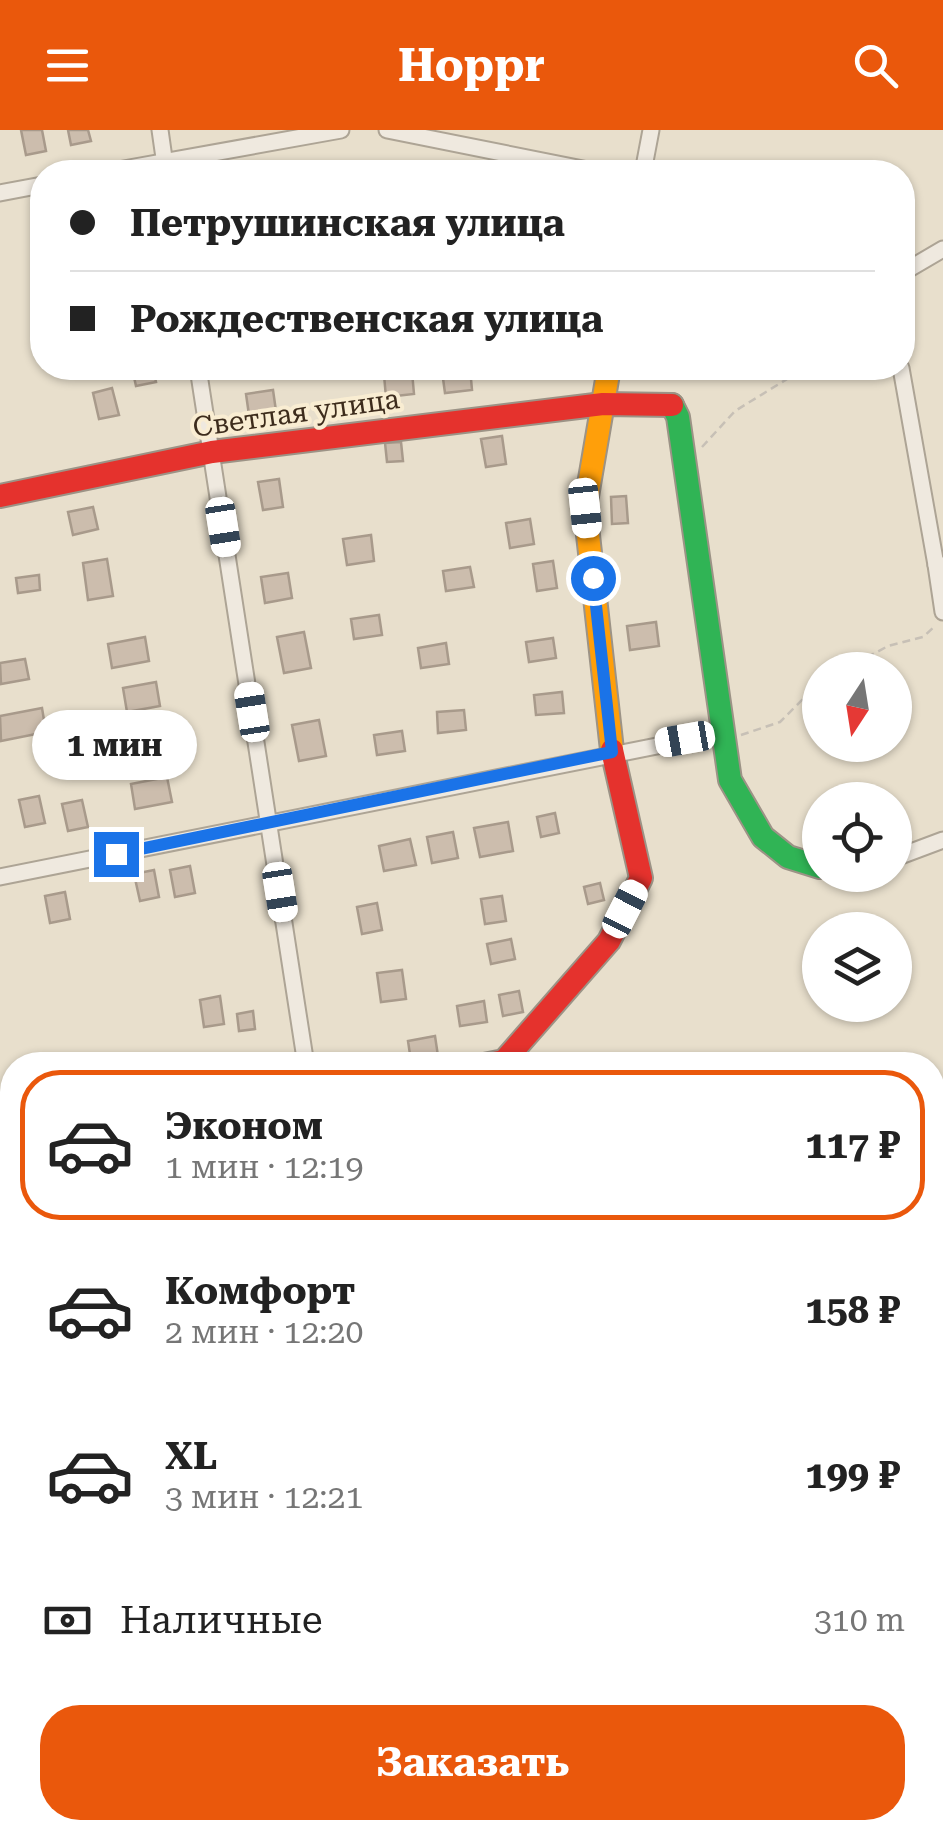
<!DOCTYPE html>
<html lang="ru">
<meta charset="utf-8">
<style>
:root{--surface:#fff;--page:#f2f2f2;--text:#222;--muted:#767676;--line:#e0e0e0;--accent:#ea580c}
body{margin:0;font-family:"Roboto Serif",serif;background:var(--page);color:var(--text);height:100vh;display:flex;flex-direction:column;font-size:38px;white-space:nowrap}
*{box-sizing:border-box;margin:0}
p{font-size:32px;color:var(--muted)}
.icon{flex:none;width:55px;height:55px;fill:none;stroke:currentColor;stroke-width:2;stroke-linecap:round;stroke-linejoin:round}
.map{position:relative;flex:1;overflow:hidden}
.drawer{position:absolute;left:0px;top:922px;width:945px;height:788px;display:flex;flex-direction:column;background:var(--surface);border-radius:40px 40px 0 0;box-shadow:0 2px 8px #0004}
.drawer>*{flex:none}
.banner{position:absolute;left:30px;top:30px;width:885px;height:220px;border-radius:40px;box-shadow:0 2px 8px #0004;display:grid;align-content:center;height:220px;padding:0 40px;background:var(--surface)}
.needle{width:65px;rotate:192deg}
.buttons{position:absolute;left:802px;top:522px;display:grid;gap:20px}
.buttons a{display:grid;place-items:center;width:110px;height:110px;border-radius:50%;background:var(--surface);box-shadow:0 2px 8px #0004;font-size:50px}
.end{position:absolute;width:45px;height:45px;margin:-22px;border:12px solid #1a73e8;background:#fff;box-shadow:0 0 0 5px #fff}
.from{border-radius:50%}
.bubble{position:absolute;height:70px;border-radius:35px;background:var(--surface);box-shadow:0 2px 8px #0004;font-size:32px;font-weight:700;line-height:70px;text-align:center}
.car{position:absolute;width:30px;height:60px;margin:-30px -15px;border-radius:12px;box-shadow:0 0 8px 2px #0007;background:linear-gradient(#fff 24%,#345 0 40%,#fff 0 76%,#345 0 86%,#fff 0)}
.banner b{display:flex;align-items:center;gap:35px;height:95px;font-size:38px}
.banner b+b{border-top:2px solid var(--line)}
.banner i{width:25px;height:25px;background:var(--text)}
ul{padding:18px 0 0;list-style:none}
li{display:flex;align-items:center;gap:30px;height:150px;margin:0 20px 15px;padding:0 20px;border:5px solid transparent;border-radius:40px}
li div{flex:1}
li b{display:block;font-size:38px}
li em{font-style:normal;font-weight:700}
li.current{border-color:var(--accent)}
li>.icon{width:90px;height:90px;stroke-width:1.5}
.pay{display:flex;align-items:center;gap:25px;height:110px;padding:0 40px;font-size:38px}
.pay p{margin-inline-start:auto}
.button{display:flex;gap:20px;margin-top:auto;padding:20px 40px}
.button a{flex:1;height:115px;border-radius:40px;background:var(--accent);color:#fff;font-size:40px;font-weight:700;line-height:115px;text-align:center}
header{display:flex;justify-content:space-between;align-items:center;height:130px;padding:0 40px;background:var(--accent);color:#fff;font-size:45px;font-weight:700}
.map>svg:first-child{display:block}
</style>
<header><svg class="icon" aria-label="menu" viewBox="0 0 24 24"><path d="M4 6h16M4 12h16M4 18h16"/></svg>Hoppr<svg class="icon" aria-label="search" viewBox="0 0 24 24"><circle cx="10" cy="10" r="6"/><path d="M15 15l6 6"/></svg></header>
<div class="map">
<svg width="943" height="1709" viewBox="0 0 943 1709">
<rect width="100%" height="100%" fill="#e8dfcc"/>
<g fill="#d8d8ad">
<polygon points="0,1384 4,1396 12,1397 12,1507 0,1508"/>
<path d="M91 1698H333C256 1709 169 1709 91 1698Z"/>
</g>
<g fill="#b8cdc0">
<polygon points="943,1389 943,1709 294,1709 333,1698 932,1698 932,1391"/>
<polygon points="0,1672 12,1677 12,1698 91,1698 156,1709 0,1709"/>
</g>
<g fill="#ccbdad" stroke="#a89a8b" stroke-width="2.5">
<polygon points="21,0 42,0 46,21 26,25"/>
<polygon points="68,0 88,0 91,11 71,15"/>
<polygon points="132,238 153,238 156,252 136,256"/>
<polygon points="470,238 472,260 445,263 442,241"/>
<polygon points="412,242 414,264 386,267 384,245"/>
<polygon points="112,258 119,285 99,289 93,263"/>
<polygon points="273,260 276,281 249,285 246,264"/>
<polygon points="502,306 506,334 486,337 481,309"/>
<polygon points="401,312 403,331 387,332 385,313"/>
<polygon points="279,349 283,377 263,380 258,352"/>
<polygon points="626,366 628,393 612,394 611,367"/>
<polygon points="93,377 98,399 73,405 68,382"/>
<polygon points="530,389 534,414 510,418 506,393"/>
<polygon points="371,405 374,431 347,435 343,409"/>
<polygon points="107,429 113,466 88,470 83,433"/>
<polygon points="553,431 557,458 537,461 533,434"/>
<polygon points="470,437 474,457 446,461 443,441"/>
<polygon points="288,443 292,468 265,473 261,447"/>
<polygon points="39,445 40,460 18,463 16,448"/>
<polygon points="379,485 382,505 354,509 351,489"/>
<polygon points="656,492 659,516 630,520 627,496"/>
<polygon points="304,502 311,538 284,543 277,507"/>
<polygon points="145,507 149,531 112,538 108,514"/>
<polygon points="553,508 556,528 529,532 526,512"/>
<polygon points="446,513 449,534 421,538 418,518"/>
<polygon points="25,529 29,549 1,554 0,533"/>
<polygon points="156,552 160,576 127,582 123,558"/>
<polygon points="562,562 564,583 536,585 534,565"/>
<polygon points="42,578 46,602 1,611 0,586"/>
<polygon points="464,580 466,600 438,603 437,582"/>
<polygon points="319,590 326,626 299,631 292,595"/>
<polygon points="402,601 405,621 377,625 374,605"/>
<polygon points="167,647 172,672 135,679 131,654"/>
<polygon points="39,666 45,693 25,697 19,670"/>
<polygon points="82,670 88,697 68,701 62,674"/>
<polygon points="555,683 559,703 541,707 537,687"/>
<polygon points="508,692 513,721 480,727 474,698"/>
<polygon points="453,702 458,728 432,733 427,707"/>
<polygon points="410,709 416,735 384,741 379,716"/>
<polygon points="190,736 195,763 175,767 170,740"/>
<polygon points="154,740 159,767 140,771 134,744"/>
<polygon points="600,753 604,770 588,774 584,757"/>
<polygon points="65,762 70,789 50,793 45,766"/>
<polygon points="502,766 506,791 485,794 481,769"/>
<polygon points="377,773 382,800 362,804 357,777"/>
<polygon points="511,809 515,829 491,834 487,814"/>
<polygon points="402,840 406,869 381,872 377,843"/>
<polygon points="519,861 523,882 503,886 499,865"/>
<polygon points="220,866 224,894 204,897 200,870"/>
<polygon points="484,871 487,892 460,896 457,876"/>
<polygon points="253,881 255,899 239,901 237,884"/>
<polygon points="435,906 438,926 411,931 408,911"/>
<polygon points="12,1078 12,1185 0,1186 0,1079"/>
</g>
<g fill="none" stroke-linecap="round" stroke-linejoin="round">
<g stroke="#ada495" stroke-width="11">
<polyline id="lane" points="0,1517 12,1516"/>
</g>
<g stroke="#ada495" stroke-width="19">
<g id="street">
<polyline points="160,0 166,42"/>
<polyline points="387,0 598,42"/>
<polyline points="107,42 341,0"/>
<polyline points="643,42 651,0"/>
<polyline points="0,63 42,55"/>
<polyline points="902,143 943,119"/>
<polyline points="198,238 306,935"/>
<polyline points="901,238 936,435"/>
<polyline points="943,435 936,435 943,482"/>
<polyline points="895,728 943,710"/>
<polyline points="0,747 722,603"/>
<polyline points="0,987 12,987"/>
</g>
</g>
<g stroke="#9c9386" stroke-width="26">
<g id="fast">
<polyline points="672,275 678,287 730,650 763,707 788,727 820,737"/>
<polyline points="932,1303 943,1302"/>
</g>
</g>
<g stroke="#9c9386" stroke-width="26">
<polyline id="slow" points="609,238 585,378 612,620"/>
</g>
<g stroke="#9c9386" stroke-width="26">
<g id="jam">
<polyline points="0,366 212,322 603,274 672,275"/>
<polyline points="484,935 504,931 609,811 641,748 612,620"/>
<polyline points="0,1370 12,1370"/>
</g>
</g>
<g stroke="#c7c0b6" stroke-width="2.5" stroke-dasharray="8 5" stroke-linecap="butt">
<polyline points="702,317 735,281 805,238"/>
<polyline points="844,540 888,516 923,507 934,497"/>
<polyline points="741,605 780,592 820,552"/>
</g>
<use href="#lane" stroke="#efe9df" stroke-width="8"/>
<use href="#street" stroke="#efe9df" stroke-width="15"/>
<use href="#fast" stroke="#30b455" stroke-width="22"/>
<use href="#slow" stroke="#ff9f0a" stroke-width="22"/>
<use href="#jam" stroke="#e5322d" stroke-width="22"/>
</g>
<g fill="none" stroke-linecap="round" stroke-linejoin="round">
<polyline stroke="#1a73e8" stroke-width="12" points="116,724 612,622 593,448"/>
</g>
<g text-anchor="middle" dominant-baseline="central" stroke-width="8" stroke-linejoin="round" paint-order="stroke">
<g font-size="28" fill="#3d2c1c" stroke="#f9edd2">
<text transform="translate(296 283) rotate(-8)">Светлая улица</text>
</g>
</g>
</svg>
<div class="buttons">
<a><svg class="needle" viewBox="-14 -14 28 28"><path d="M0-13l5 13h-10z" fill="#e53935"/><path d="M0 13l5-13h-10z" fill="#767676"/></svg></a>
<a><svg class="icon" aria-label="locate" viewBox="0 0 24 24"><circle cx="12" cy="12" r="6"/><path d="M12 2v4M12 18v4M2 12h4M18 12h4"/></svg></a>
<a><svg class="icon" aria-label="layers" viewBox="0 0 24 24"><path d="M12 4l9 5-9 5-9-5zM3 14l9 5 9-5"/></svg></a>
</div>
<i class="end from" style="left:593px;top:448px"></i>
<i class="end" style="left:116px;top:724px"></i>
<div class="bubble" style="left:32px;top:580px;width:165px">1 мин</div>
<i class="car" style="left:585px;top:378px;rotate:174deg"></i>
<i class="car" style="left:223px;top:397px;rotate:171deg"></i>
<i class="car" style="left:252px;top:582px;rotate:351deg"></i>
<i class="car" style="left:685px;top:609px;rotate:260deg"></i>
<i class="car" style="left:280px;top:762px;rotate:171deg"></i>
<i class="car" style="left:625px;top:779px;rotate:27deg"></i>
<div class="banner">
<b><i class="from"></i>Петрушинская улица</b>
<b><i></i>Рождественская улица</b>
</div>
<section class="drawer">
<ul>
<li class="current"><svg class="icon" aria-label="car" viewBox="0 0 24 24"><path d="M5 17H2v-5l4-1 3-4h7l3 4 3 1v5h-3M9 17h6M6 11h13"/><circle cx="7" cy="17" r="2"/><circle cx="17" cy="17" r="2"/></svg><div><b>Эконом</b><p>1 мин · 12:19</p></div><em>117 ₽</em></li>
<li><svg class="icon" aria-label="car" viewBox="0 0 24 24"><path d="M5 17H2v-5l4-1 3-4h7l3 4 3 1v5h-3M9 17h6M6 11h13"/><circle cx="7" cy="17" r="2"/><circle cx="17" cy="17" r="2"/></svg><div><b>Комфорт</b><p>2 мин · 12:20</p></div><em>158 ₽</em></li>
<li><svg class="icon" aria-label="car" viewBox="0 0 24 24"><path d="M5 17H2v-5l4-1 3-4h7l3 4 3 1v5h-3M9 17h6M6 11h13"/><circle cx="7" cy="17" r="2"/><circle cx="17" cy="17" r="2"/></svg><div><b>XL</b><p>3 мин · 12:21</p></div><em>199 ₽</em></li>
</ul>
<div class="pay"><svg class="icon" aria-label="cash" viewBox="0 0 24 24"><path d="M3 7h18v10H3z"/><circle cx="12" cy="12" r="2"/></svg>Наличные<p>310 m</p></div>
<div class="button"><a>Заказать</a></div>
</section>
</div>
